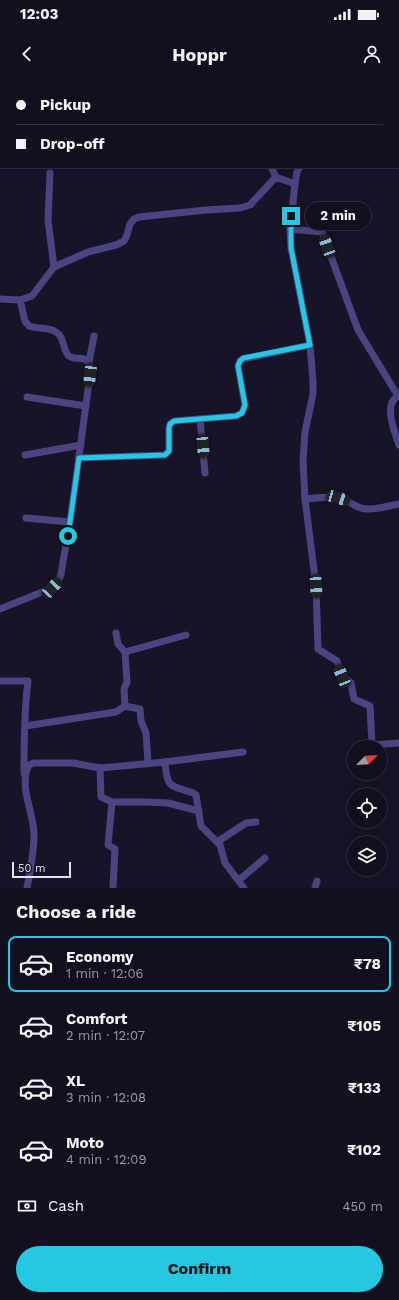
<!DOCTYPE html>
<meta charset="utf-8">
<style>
:root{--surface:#120f1e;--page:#1f1d2b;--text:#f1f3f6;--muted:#9c9ca4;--line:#312f3c;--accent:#24c8e3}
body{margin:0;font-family:"Work Sans",sans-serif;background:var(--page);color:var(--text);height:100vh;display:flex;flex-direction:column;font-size:15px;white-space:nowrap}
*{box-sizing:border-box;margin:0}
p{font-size:13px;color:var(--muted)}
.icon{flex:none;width:22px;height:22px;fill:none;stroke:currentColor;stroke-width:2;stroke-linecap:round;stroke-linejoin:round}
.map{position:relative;height:808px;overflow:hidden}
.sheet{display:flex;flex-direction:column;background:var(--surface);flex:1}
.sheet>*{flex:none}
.guide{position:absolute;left:0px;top:0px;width:399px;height:88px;box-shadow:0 4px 16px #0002,0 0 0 1px var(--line);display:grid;align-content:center;height:88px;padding:0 16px;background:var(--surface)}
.needle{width:26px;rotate:66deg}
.controls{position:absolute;left:347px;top:660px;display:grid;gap:8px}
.controls a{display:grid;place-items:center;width:40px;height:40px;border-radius:50%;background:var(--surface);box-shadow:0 4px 16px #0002,0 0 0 1px var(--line);font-size:20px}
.scale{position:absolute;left:12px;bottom:10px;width:59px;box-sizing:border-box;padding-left:4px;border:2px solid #e4dffb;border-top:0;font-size:11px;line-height:14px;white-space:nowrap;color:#e4dffb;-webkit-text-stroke:3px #181428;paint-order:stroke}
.end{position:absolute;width:18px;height:18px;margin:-9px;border:5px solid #24c8e3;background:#111;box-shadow:0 0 0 2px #111}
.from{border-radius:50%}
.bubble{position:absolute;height:28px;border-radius:14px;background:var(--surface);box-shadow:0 4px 16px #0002,0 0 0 1px var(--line);font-size:13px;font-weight:700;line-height:28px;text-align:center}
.car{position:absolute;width:12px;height:24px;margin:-12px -6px;border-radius:5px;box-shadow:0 0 3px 1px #0007;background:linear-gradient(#222 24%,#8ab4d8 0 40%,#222 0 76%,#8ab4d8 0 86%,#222 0)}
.guide b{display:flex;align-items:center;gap:14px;height:38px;font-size:15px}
.guide b+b{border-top:1px solid var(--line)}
.guide i{width:10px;height:10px;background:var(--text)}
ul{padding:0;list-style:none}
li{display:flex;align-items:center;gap:12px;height:56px;margin:0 8px 6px;padding:0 8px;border:2px solid transparent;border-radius:8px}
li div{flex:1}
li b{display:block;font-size:15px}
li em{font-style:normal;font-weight:700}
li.active{border-color:var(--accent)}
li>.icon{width:36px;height:36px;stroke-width:1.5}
h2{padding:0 16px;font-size:18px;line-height:48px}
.pay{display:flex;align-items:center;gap:10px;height:44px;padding:0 16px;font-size:15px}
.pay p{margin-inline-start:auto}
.cta{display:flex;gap:8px;margin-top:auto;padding:8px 16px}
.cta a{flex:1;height:46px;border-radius:24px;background:var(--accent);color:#111;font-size:16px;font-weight:700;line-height:46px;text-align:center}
.status{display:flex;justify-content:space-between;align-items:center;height:28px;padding:0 20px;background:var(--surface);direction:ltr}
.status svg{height:11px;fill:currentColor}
header{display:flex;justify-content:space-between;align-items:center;height:52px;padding:0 16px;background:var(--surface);font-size:18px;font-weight:700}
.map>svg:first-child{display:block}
</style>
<div class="status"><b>12:03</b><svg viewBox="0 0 49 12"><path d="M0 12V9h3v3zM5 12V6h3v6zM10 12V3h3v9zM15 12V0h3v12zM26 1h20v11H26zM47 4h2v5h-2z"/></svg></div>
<header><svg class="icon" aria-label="back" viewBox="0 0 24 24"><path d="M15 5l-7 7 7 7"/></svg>Hoppr<svg class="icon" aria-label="person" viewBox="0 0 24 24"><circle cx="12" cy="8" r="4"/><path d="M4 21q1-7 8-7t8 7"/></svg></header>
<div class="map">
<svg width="399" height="808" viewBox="0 0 399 808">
<rect width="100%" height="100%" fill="#181428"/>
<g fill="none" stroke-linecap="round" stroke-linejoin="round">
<g stroke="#4a4581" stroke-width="7">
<polyline points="247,0 247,1"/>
<polyline points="367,0 367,1"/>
<polyline points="271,87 276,97"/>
<polyline points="300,87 297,92 295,104 290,149 291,168 310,265 313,301 313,314 305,352 303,381 305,419 316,506 318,569 337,581 343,596 351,603 354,619 370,626 372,665 399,663"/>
<polyline points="50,93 48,140 54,187"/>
<polyline points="290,149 322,152 358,250 398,316"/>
<polyline points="0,219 20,220"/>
<polyline points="89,282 94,256"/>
<path d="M399 316C382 322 395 353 399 365"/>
<polyline points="27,317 86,326"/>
<polyline points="200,339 205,393"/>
<polyline points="25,375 81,365"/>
<polyline points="79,378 165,375 169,371 169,348 170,344 174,341 236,336 242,333 245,325 238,286 240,281 243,279 310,265"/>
<path d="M305 419C316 418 329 416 340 418 349 420 355 428 365 429 376 430 388 426 399 424"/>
<polyline points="26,438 70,442"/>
<path d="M0 529 52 508 58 502 61 494 71 435 90 295 89 282C83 275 76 281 69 276 62 270 65 257 56 252 49 247 37 249 29 246L25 241 20 220 32 216 54 187 88 172 116 165 124 161 127 155 130 144 134 139 139 137 206 130 240 128 250 125 276 97 295 104"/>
<polyline points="116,553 118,564 125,572 127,602 124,609 125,626 140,629 141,641 146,653 148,683"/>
<polyline points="125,572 186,555"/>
<path d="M0 601H28C24 631 24 662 24 693"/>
<polyline points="25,646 116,632 125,626"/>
<path d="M165 682C167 709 170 705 193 713L196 715 201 746 220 765 225 783 244 808"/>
<polyline points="100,688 101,717 112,722 108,765 115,769 113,808"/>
<polyline points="112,722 145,722 168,723 199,731"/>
<polyline points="217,762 246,743 256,742"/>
<polyline points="239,800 265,778"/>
<path d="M27 808C30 791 34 773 34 755 34 732 18 706 29 685L34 683H73L100 688 165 682 243 672"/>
<polyline points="315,808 317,801"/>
</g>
</g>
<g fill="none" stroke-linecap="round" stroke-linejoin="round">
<polyline stroke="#24c8e3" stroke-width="5" points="68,456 79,378 165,375 169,371 169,348 170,344 174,341 236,336 242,333 245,325 238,286 240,281 243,278 310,265 291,168 291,136"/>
</g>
</svg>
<div class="controls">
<a><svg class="needle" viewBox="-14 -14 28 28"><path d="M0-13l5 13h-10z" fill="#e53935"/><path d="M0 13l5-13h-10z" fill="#9c9ca4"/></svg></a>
<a><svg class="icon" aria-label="locate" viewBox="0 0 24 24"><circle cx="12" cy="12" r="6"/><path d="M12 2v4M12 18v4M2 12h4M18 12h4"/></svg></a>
<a><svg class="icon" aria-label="layers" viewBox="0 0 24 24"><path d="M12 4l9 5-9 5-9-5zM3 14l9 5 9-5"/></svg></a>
</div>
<div class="scale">50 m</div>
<i class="end from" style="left:68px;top:456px"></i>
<i class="end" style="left:291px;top:136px"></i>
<div class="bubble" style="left:305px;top:122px;width:66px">2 min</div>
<i class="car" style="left:327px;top:166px;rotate:340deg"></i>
<i class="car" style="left:90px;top:295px;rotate:187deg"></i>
<i class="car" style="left:203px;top:366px;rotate:175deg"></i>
<i class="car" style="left:338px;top:418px;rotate:106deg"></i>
<i class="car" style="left:316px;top:506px;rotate:177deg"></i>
<i class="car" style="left:52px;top:508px;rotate:43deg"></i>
<i class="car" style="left:342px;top:596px;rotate:338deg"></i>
<div class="guide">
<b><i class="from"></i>Pickup</b>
<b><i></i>Drop-off</b>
</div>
</div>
<section class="sheet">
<h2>Choose a ride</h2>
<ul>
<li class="active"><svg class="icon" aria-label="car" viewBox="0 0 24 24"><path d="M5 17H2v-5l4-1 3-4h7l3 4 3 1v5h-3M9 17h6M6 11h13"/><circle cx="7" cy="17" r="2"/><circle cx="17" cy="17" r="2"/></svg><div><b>Economy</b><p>1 min · 12:06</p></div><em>₹78</em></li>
<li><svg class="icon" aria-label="car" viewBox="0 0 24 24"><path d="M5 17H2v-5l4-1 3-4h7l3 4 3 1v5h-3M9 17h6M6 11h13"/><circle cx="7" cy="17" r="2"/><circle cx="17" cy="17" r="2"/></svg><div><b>Comfort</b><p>2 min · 12:07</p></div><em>₹105</em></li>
<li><svg class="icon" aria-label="car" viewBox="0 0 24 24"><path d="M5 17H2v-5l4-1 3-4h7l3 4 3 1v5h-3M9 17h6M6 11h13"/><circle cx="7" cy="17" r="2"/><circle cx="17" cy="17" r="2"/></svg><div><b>XL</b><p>3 min · 12:08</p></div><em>₹133</em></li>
<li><svg class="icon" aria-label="car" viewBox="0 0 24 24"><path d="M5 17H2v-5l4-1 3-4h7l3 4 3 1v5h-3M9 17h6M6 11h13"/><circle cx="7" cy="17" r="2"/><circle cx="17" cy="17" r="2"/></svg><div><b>Moto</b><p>4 min · 12:09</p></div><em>₹102</em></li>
</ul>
<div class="pay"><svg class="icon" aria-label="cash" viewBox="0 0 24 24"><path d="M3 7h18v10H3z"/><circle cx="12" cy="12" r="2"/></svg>Cash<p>450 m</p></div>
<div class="cta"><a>Confirm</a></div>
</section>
